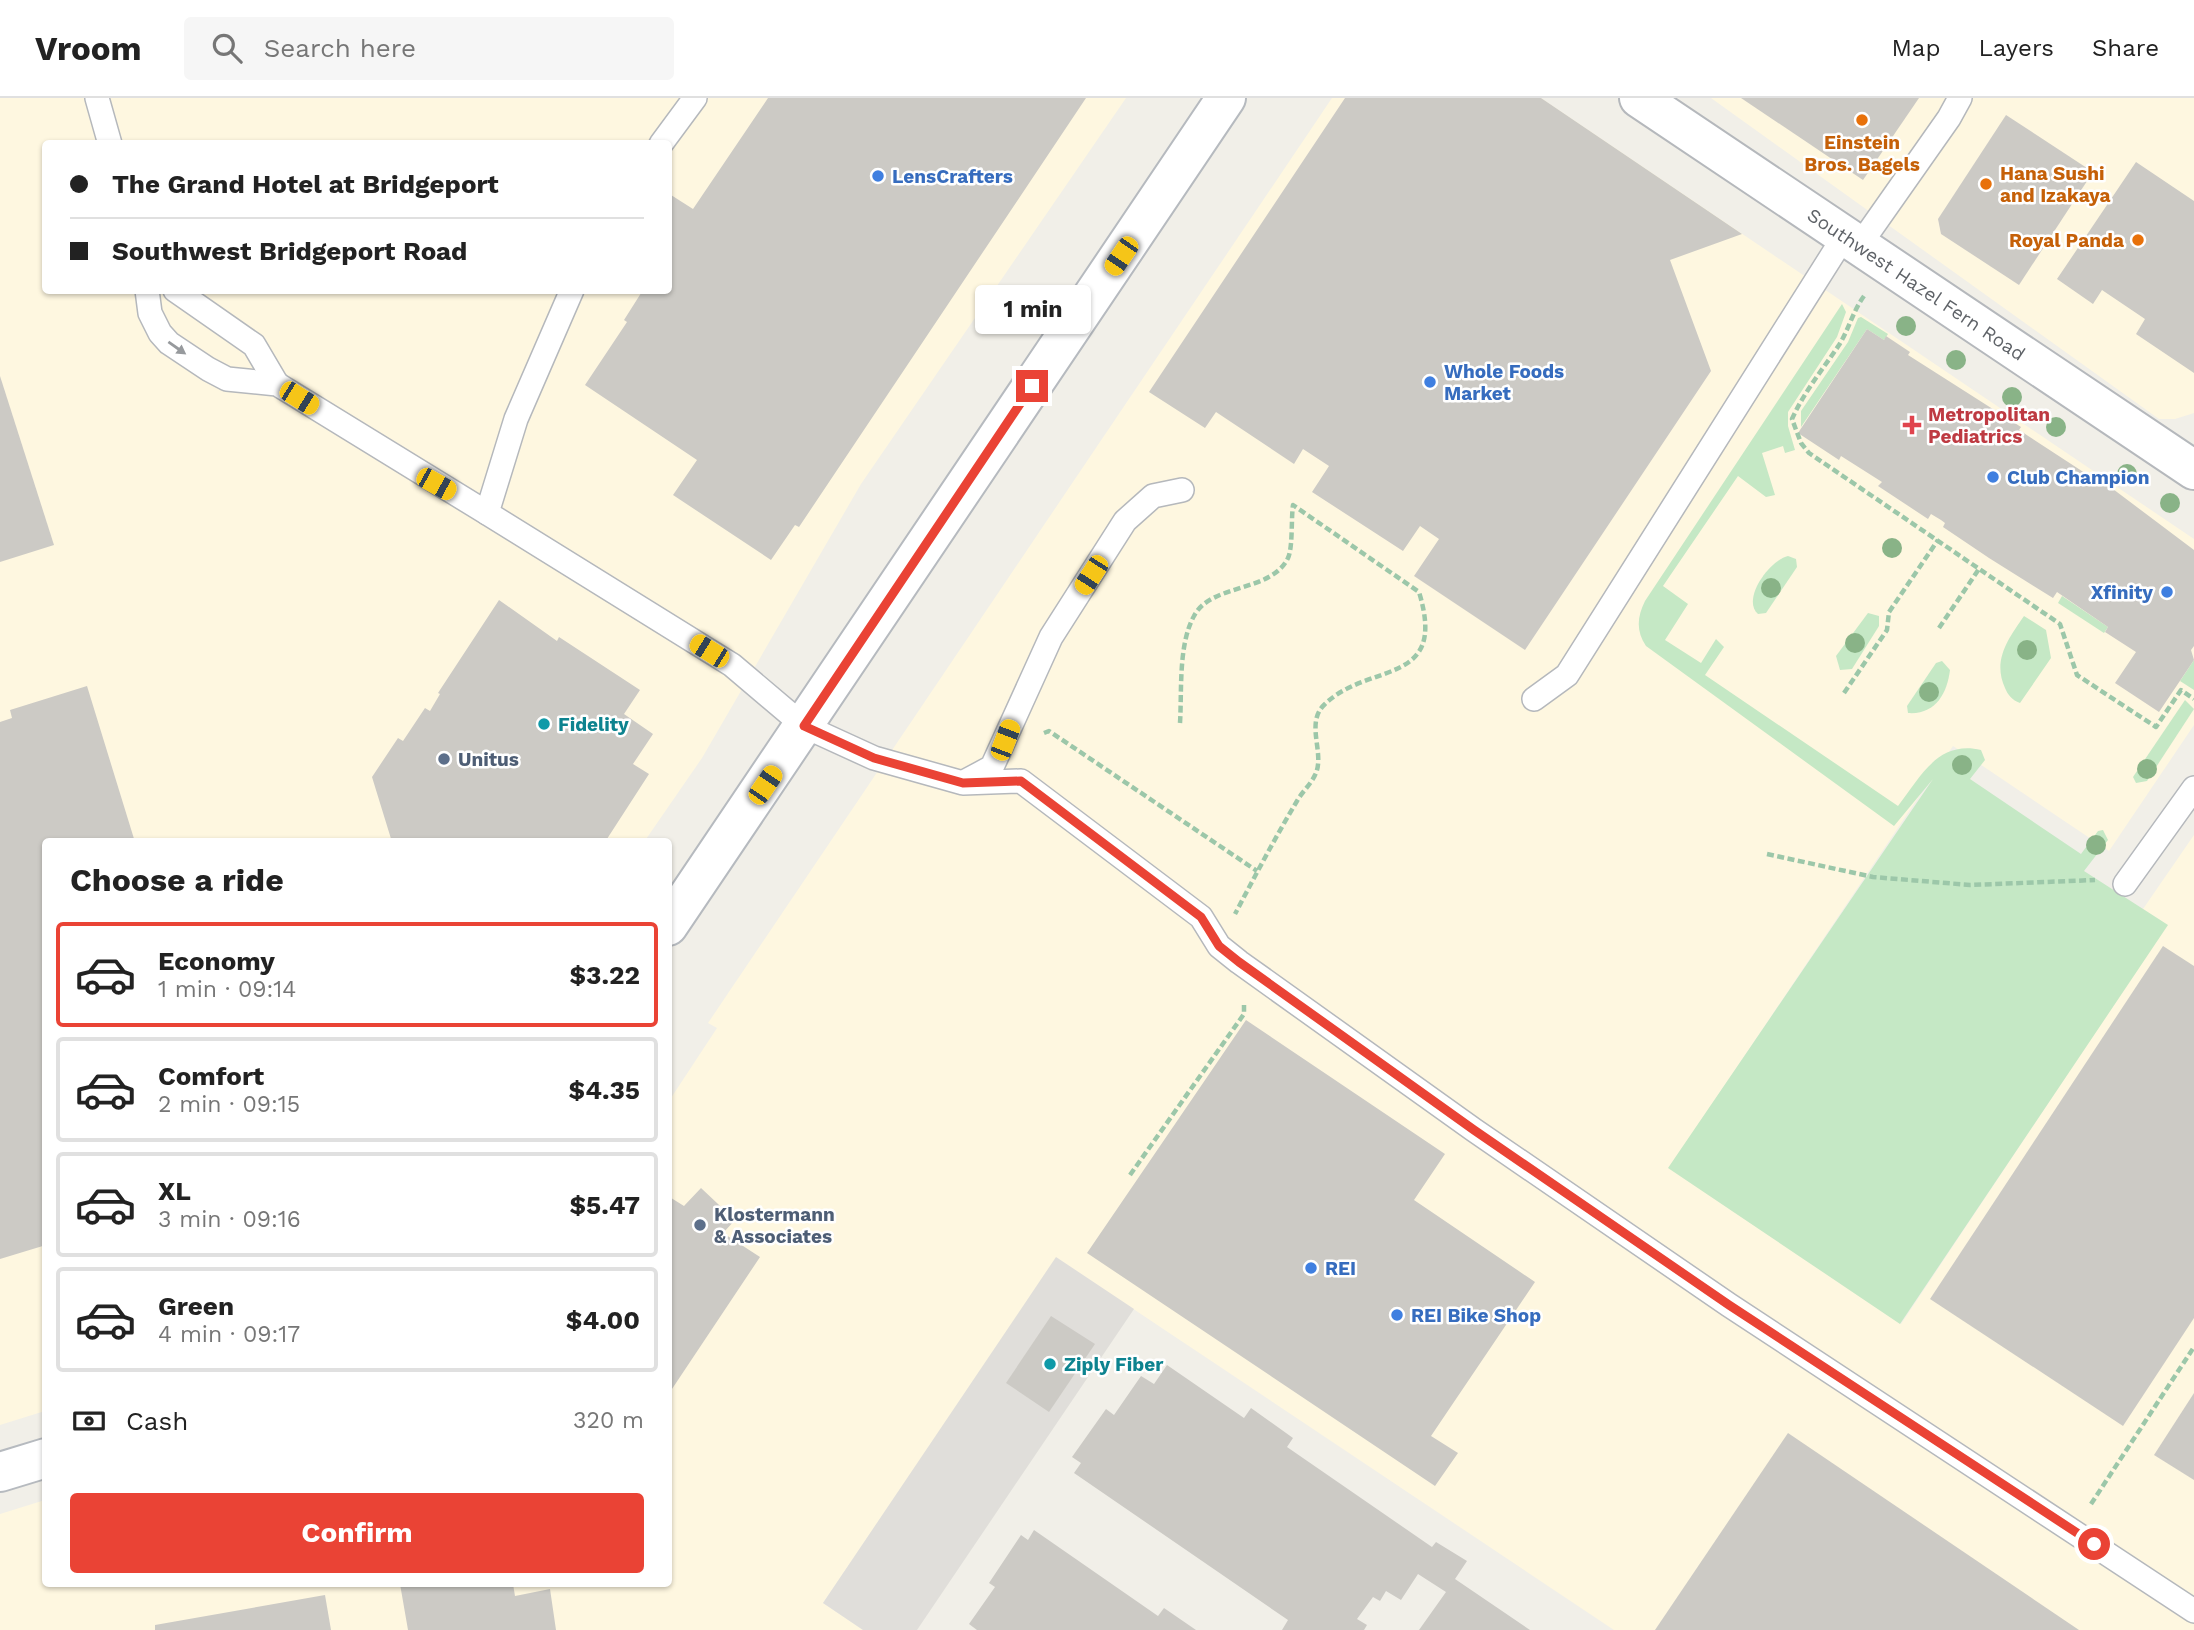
<!DOCTYPE html>
<meta charset="utf-8">
<style>
:root{--surface:#fff;--page:#f6f6f6;--text:#222;--muted:#767676;--line:#e0e0e0;--accent:#ea4335}
body{margin:0;font-family:"Work Sans",sans-serif;background:var(--page);color:var(--text);height:100vh;display:flex;flex-direction:column;font-size:26px;white-space:nowrap}
*{box-sizing:border-box;margin:0}
p{font-size:23px;color:var(--muted)}
.icon{flex:none;width:38px;height:38px;fill:none;stroke:currentColor;stroke-width:2;stroke-linecap:round;stroke-linejoin:round}
.map{position:relative;flex:1;overflow:hidden}
.side{position:absolute;left:42px;top:740px;width:630px;height:749px;display:flex;flex-direction:column;background:var(--surface);border-radius:7px;box-shadow:0 2px 5px #0004}
.side>*{flex:none}
.banner{position:absolute;left:42px;top:42px;width:630px;height:154px;border-radius:7px;box-shadow:0 2px 5px #0004;display:grid;align-content:center;height:154px;padding:0 28px;background:var(--surface)}
.end{position:absolute;width:32px;height:32px;margin:-16px;border:9px solid #ea4335;background:#fff;box-shadow:0 0 0 4px #fff}
.from{border-radius:50%}
.bubble{position:absolute;height:49px;border-radius:7px;background:var(--surface);box-shadow:0 2px 5px #0004;font-size:23px;font-weight:700;line-height:49px;text-align:center}
.car{position:absolute;width:21px;height:42px;margin:-21px -10px;border-radius:9px;box-shadow:0 0 5px 2px #0007;background:linear-gradient(#f5c518 24%,#345 0 40%,#f5c518 0 76%,#345 0 86%,#f5c518 0)}
.banner b{display:flex;align-items:center;gap:24px;height:66px;font-size:26px}
.banner b+b{border-top:2px solid var(--line)}
.banner i{width:18px;height:18px;background:var(--text)}
ul{padding:0;list-style:none}
li{display:flex;align-items:center;gap:21px;height:105px;margin:0 14px 10px;padding:0 14px;border:4px solid var(--line);border-radius:7px}
li div{flex:1}
li b{display:block;font-size:26px}
li em{font-style:normal;font-weight:700}
li.current{border-color:var(--accent)}
li>.icon{width:63px;height:63px;stroke-width:1.5}
h2{padding:0 28px;font-size:32px;line-height:84px}
.pay{display:flex;align-items:center;gap:18px;height:77px;padding:0 28px;font-size:26px}
.pay p{margin-inline-start:auto}
.button{display:flex;gap:14px;margin-top:auto;padding:14px 28px}
.button a{flex:1;height:80px;border-radius:7px;background:var(--accent);color:#fff;font-size:28px;font-weight:700;line-height:80px;text-align:center}
header{display:flex;align-items:center;gap:42px;box-sizing:border-box;height:98px;padding:0 35px;background:var(--surface);border-bottom:2px solid var(--line)}
header strong{font-size:33px}
nav{display:flex;gap:38px;margin-inline-start:auto;font-size:24px}
.search{width:490px;height:63px;background:var(--page);display:flex;align-items:center;gap:18px;box-sizing:border-box;padding:0 24px;border-radius:7px;color:var(--muted);font-size:26px}
.map>svg:first-child{display:block}
</style>
<header>
<strong>Vroom</strong>
<div class="search"><svg class="icon" aria-label="search" viewBox="0 0 24 24"><circle cx="10" cy="10" r="6"/><path d="M15 15l6 6"/></svg>Search here</div>
<nav><a>Map</a><a>Layers</a><a>Share</a></nav>
</header>
<div class="map">
<svg width="2194" height="1532" viewBox="0 0 2194 1532">
<rect width="100%" height="100%" fill="#f1efe8"/>
<g fill="#fef7e0" fill-rule="evenodd">
<path d="M0 0H1126L861 386 702 660 644 744H46L45 1313 0 1327ZM46 46H668V192H46Z"/>
<polygon points="1332,0 1541,0 2194,441 2194,627 2109,753 1953,648 1669,1070 1901,1226 2167,827 2143,811 2194,737 2194,1532 1614,1532 1057,1160 823,1505 863,1532 0,1532 0,1416 45,1402 46,1486 668,1486 669,1003 717,930 708,925"/>
<polygon points="1711,0 2194,0 2194,315 2175,321 2159,321"/>
</g>
<polygon fill="#e0deda" points="1056,1159 1134,1211 917,1532 863,1532 823,1505"/>
<g fill="#c5e8c5">
<path d="M1842 206 1846 214 1837 239 1788 314V328L1795 352 1785 355 1783 348 1762 355 1775 397 1766 399 1738 378 1663 488 1688 506 1665 542 1701 565 1716 541 1724 549 1705 577 1898 708C1920 680 1937 642 1981 652L1985 662 1970 681 2081 756 2098 733 2103 732 2108 742 2084 773 2168 827 1900 1226 1668 1070 1933 681 1894 728 1646 548C1636 533 1637 519 1645 503Z"/>
<polygon points="1861,219 1888,236 1884,242 1867,231 1801,329 1801,313 1848,244 1858,220"/>
<path d="M1788 458 1796 461 1797 469 1766 515 1758 516C1741 501 1770 462 1788 458Z"/>
<polygon points="2062,498 2108,529 2104,535 2058,505"/>
<polygon points="1868,515 1879,518 1879,528 1852,571 1840,572 1836,558"/>
<path d="M2024 518 2046 532 2051 560 2020 605C2012 602 2008 597 2005 590 1992 562 2009 540 2024 518Z"/>
<polygon points="2194,562 2194,592 2180,583"/>
<path d="M1942 563 1950 572C1947 596 1935 617 1908 615L1907 608 1936 565Z"/>
<polygon points="2185,602 2194,611 2147,683 2136,685 2133,679"/>
</g>
<g fill="#cccac5">
<polygon points="768,0 1086,0 799,429 795,427 771,462 673,397 697,362 585,287 627,224 624,222 643,192 668,192 668,101 671,97 693,111"/>
<polygon points="1345,0 1541,0 1742,136 1670,162 1711,273 1525,552 1414,478 1439,441 1420,428 1403,453 1312,394 1329,368 1303,351 1294,366 1216,314 1205,330 1149,294"/>
<polygon points="1741,0 1919,0 1863,82"/>
<polygon points="2006,17 2093,74 2019,187 1941,136 1938,121"/>
<polygon points="2136,64 2194,103 2194,275 2136,236 2145,221 2102,192 2093,206 2057,181"/>
<polygon points="1867,231 1884,242 1886,238 1910,254 1908,257 2021,329 2019,332 2091,379 2093,376 2194,452 2194,548 2191,552 2194,562 2159,614 2115,585 2136,554 2105,534 2108,529 2057,494 2053,500 1989,460 1943,429 1945,425 1941,422 1931,416 1928,421 1878,388 1882,384 1841,358 1839,362 1798,335"/>
<polygon points="0,278 54,447 0,464"/>
<polygon points="499,502 557,543 559,539 640,592 624,616 653,636 633,666 649,676 605,744 392,744 372,679 398,640 403,643 425,610 430,613 440,596 438,595"/>
<polygon points="87,588 135,744 46,744 46,1147 0,1161 0,624 12,620 10,612"/>
<polygon points="2163,848 2194,868 2194,1220 2123,1328 1930,1201"/>
<polygon points="1246,922 1445,1056 1414,1102 1535,1184 1431,1338 1458,1355 1435,1388 1087,1155"/>
<polygon points="701,1090 735,1122 723,1135 760,1159 668,1297 668,1098 684,1108"/>
<polygon points="1051,1218 1095,1246 1049,1314 1006,1285"/>
<polygon points="1167,1267 1244,1320 1251,1310 1293,1340 1287,1349 1432,1449 1436,1444 1467,1463 1455,1481 1530,1532 1419,1532 1446,1494 1418,1476 1401,1502 1386,1493 1380,1503 1373,1499 1357,1521 1367,1527 1364,1532 1282,1532 1288,1522 1074,1375 1081,1365 1072,1359 1106,1311 1114,1317 1141,1278 1154,1286"/>
<polygon points="2194,1295 2194,1382 2154,1357"/>
<polygon points="1788,1335 2079,1532 1655,1532"/>
<polygon points="1034,1432 1158,1518 1164,1510 1196,1532 977,1532 969,1526 995,1489 989,1485 1021,1437 1028,1442"/>
<polygon points="400,1486 513,1486 515,1498 550,1491 556,1532 408,1532"/>
<polygon points="325,1497 331,1532 155,1532 155,1527"/>
</g>
<g fill="none" stroke-linecap="round" stroke-linejoin="round">
<g stroke="#b5b8bc" stroke-width="26">
<g id="lane">
<polyline points="97,0 110,46"/>
<polyline points="661,46 695,0"/>
<polyline points="1859,148 1949,20 1960,0"/>
<polyline points="147,192 150,215 160,235 169,245 208,271 227,281 277,286 487,415"/>
<polyline points="175,192 254,247 277,286"/>
<polyline points="572,192 516,321 487,415 732,567 804,628 874,660 963,685 1021,683 1201,819 1219,848 1239,864 1474,1032 1729,1207 2194,1513"/>
<polyline points="1534,601 1567,577 1845,137"/>
<polyline points="966,683 992,669 1051,539 1125,423 1153,398 1182,392"/>
<polyline points="2125,786 2194,690"/>
</g>
</g>
<g stroke="#b5b8bc" stroke-width="42">
<g id="street">
<path id="s1" d="M1639 0 2194 372"/>
</g>
</g>
<g stroke="#b6babf" stroke-width="42">
<g id="secondary">
<polyline points="668,828 1226,0"/>
<polyline points="0,1374 46,1360"/>
</g>
</g>
<g stroke="#9cc7a9" stroke-width="4.5" stroke-dasharray="7 3.5" stroke-linecap="butt">
<path d="M1864 198C1853 213 1849 231 1839 247 1823 271 1804 294 1792 321L1801 345 1809 355 2060 526 2077 577 2156 629 2181 592 2194 601"/>
<polyline points="1939,530 1979,471"/>
<polyline points="1844,595 1887,532 1889,514 1938,442"/>
<path d="M1180 625C1182 593 1178 547 1194 518 1211 485 1271 495 1288 460 1293 449 1291 421 1293 407L1419 494C1448 589 1370 563 1325 606 1304 625 1326 656 1315 677 1311 686 1302 694 1297 703 1275 740 1255 778 1235 816"/>
<polyline points="1044,635 1049,633 1257,773"/>
<polyline points="1767,756 1873,779 1970,787 2095,782"/>
<polyline points="1130,1077 1244,916 1244,907"/>
<polyline points="2091,1406 2194,1249"/>
</g>
<use href="#lane" stroke="#fff" stroke-width="23"/>
<use href="#street" stroke="#fff" stroke-width="38"/>
<use href="#secondary" stroke="#fff" stroke-width="38"/>
</g>
<g fill="#89b387">
<circle cx="1906" cy="228" r="10"/>
<circle cx="1956" cy="262" r="10"/>
<circle cx="2012" cy="299" r="10"/>
<circle cx="2056" cy="329" r="10"/>
<circle cx="2127" cy="376" r="10"/>
<circle cx="2170" cy="405" r="10"/>
<circle cx="1892" cy="450" r="10"/>
<circle cx="1771" cy="490" r="10"/>
<circle cx="1855" cy="545" r="10"/>
<circle cx="2027" cy="552" r="10"/>
<circle cx="1929" cy="594" r="10"/>
<circle cx="1962" cy="667" r="10"/>
<circle cx="2147" cy="671" r="10"/>
<circle cx="2096" cy="747" r="10"/>
</g>
<defs><path id="oneway-solid" d="M-6-.8H1V-3.2L6.5 0L1 3.2V.8H-6Z" transform="scale(1.75)"/></defs>
<use fill="#979a9d" href="#oneway-solid" transform="translate(177 250) rotate(35)"/>
<g fill="none" stroke-linecap="round" stroke-linejoin="round">
<polyline stroke="#ea4335" stroke-width="9" points="1032,288 804,628 874,660 963,685 1021,683 1201,819 1219,848 1239,864 1474,1032 1729,1207 2094,1446"/>
</g>
<g fill="#e8710a" stroke="#fff" stroke-width="2.5">
<circle cx="1862" cy="22" r="7"/>
<circle cx="1986" cy="86" r="7"/>
<circle cx="2138" cy="142" r="7"/>
</g>
<g fill="#3f7fe0" stroke="#fff" stroke-width="2.5">
<circle cx="878" cy="78" r="7"/>
<circle cx="1430" cy="284" r="7"/>
<circle cx="1993" cy="379" r="7"/>
<circle cx="2167" cy="494" r="7"/>
<circle cx="1311" cy="1170" r="7"/>
<circle cx="1397" cy="1217" r="7"/>
</g>
<path fill="#e0444e" stroke="#fff" stroke-width="2.5" d="M1908.5 316.5h7v7h7v7h-7v7h-7v-7h-7v-7h7z"/>
<g fill="#0f9aa8" stroke="#fff" stroke-width="2.5">
<circle cx="544" cy="626" r="7"/>
<circle cx="1050" cy="1266" r="7"/>
</g>
<g fill="#5c6f8a" stroke="#fff" stroke-width="2.5">
<circle cx="444" cy="661" r="7"/>
<circle cx="700" cy="1127" r="7"/>
</g>
<g text-anchor="middle" dominant-baseline="central" stroke-width="5" stroke-linejoin="round" paint-order="stroke">
<g font-size="19" font-weight="bold" fill="#c56008" stroke="#fff">
<text x="1862" y="44">Einstein<tspan x="1862" dy="22">Bros. Bagels</tspan></text>
<text x="2000" y="75" text-anchor="start">Hana Sushi<tspan x="2000" dy="22">and Izakaya</tspan></text>
<text x="2124" y="142" text-anchor="end">Royal Panda</text>
</g>
<g font-size="19" font-weight="bold" fill="#366cbe" stroke="#fff" text-anchor="start">
<text x="892" y="78">LensCrafters</text>
<text x="1444" y="273">Whole Foods<tspan x="1444" dy="22">Market</tspan></text>
<text x="2007" y="379">Club Champion</text>
<text x="2153" y="494" text-anchor="end">Xfinity</text>
<text x="1325" y="1170">REI</text>
<text x="1411" y="1217">REI Bike Shop</text>
</g>
<g font-size="19" fill="#5f6368" stroke="#fff">
<text stroke="none"><textPath href="#s1" startOffset="334">Southwest Hazel Fern Road</textPath></text>
</g>
<g font-size="19" font-weight="bold" fill="#be3a42" stroke="#fff" text-anchor="start">
<text x="1928" y="316">Metropolitan<tspan x="1928" dy="22">Pediatrics</tspan></text>
</g>
<g font-size="19" font-weight="bold" fill="#0d838f" stroke="#fff" text-anchor="start">
<text x="558" y="626">Fidelity</text>
<text x="1064" y="1266">Ziply Fiber</text>
</g>
<g font-size="19" font-weight="bold" fill="#4e5e75" stroke="#fff" text-anchor="start">
<text x="458" y="661">Unitus</text>
<text x="714" y="1116">Klostermann<tspan x="714" dy="22">&amp; Associates</tspan></text>
</g>
</g>
</svg>
<i class="end from" style="left:2094px;top:1446px"></i>
<i class="end" style="left:1032px;top:288px"></i>
<div class="bubble" style="left:975px;top:187px;width:116px">1 min</div>
<i class="car" style="left:1121px;top:158px;rotate:214deg"></i>
<i class="car" style="left:299px;top:300px;rotate:122deg"></i>
<i class="car" style="left:436px;top:386px;rotate:119deg"></i>
<i class="car" style="left:1091px;top:477px;rotate:213deg"></i>
<i class="car" style="left:709px;top:553px;rotate:302deg"></i>
<i class="car" style="left:1005px;top:642px;rotate:21deg"></i>
<i class="car" style="left:765px;top:687px;rotate:34deg"></i>
<div class="banner">
<b><i class="from"></i>The Grand Hotel at Bridgeport</b>
<b><i></i>Southwest Bridgeport Road</b>
</div>
<section class="side">
<h2>Choose a ride</h2>
<ul>
<li class="current"><svg class="icon" aria-label="car" viewBox="0 0 24 24"><path d="M5 17H2v-5l4-1 3-4h7l3 4 3 1v5h-3M9 17h6M6 11h13"/><circle cx="7" cy="17" r="2"/><circle cx="17" cy="17" r="2"/></svg><div><b>Economy</b><p>1 min · 09:14</p></div><em>$3.22</em></li>
<li><svg class="icon" aria-label="car" viewBox="0 0 24 24"><path d="M5 17H2v-5l4-1 3-4h7l3 4 3 1v5h-3M9 17h6M6 11h13"/><circle cx="7" cy="17" r="2"/><circle cx="17" cy="17" r="2"/></svg><div><b>Comfort</b><p>2 min · 09:15</p></div><em>$4.35</em></li>
<li><svg class="icon" aria-label="car" viewBox="0 0 24 24"><path d="M5 17H2v-5l4-1 3-4h7l3 4 3 1v5h-3M9 17h6M6 11h13"/><circle cx="7" cy="17" r="2"/><circle cx="17" cy="17" r="2"/></svg><div><b>XL</b><p>3 min · 09:16</p></div><em>$5.47</em></li>
<li><svg class="icon" aria-label="car" viewBox="0 0 24 24"><path d="M5 17H2v-5l4-1 3-4h7l3 4 3 1v5h-3M9 17h6M6 11h13"/><circle cx="7" cy="17" r="2"/><circle cx="17" cy="17" r="2"/></svg><div><b>Green</b><p>4 min · 09:17</p></div><em>$4.00</em></li>
</ul>
<div class="pay"><svg class="icon" aria-label="cash" viewBox="0 0 24 24"><path d="M3 7h18v10H3z"/><circle cx="12" cy="12" r="2"/></svg>Cash<p>320 m</p></div>
<div class="button"><a>Confirm</a></div>
</section>
</div>
